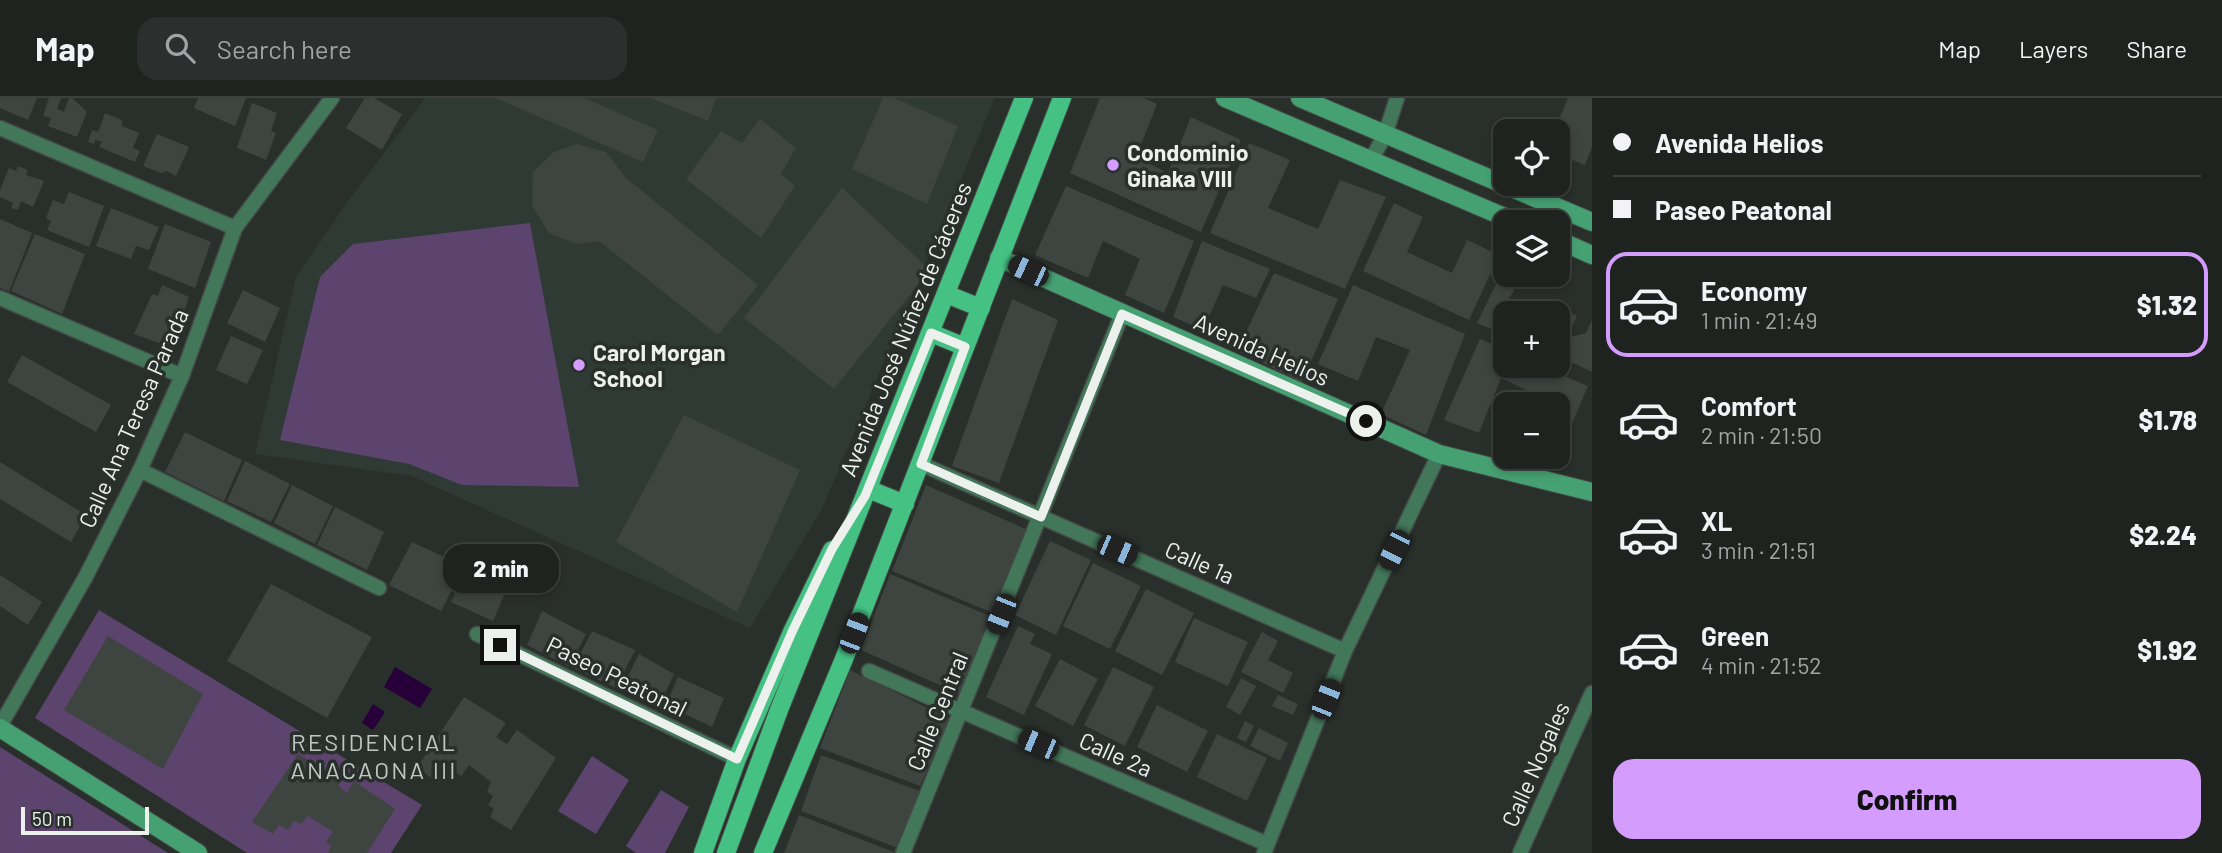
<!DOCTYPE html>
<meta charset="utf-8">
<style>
:root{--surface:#1f2320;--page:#2c2f2d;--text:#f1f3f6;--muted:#a1a4a5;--line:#3c403e;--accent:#d49cfc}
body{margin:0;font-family:Barlow,sans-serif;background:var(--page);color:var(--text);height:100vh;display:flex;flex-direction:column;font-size:26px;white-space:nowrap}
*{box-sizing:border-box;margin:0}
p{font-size:23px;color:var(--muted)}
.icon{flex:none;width:38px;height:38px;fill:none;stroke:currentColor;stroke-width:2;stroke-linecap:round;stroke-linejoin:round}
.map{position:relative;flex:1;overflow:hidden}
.drawer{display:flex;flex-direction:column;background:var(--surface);width:630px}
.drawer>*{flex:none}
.banner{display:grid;align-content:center;height:154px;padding:0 21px;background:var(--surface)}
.fabs{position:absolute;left:1493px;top:21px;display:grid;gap:14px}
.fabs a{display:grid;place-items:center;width:77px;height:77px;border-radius:14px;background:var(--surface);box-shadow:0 4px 10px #0003,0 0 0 2px var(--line);font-size:35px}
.scale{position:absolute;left:21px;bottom:18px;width:128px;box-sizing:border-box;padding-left:7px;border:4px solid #ecf1ee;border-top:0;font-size:19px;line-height:24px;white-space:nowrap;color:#ecf1ee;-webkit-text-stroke:5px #292f2b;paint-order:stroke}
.end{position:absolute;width:32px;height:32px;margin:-16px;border:9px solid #ecf1ee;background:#111;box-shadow:0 0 0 4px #111}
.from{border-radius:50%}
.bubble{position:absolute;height:49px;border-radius:21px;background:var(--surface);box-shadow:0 4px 10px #0003,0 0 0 2px var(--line);font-size:23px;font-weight:800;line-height:49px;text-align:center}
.car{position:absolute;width:21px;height:42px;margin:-21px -10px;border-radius:9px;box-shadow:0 0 5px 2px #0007;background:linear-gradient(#222 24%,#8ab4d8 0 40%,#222 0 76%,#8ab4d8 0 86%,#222 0)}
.banner b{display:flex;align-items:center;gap:24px;height:66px;font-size:26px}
.banner b+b{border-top:2px solid var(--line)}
.banner i{width:18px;height:18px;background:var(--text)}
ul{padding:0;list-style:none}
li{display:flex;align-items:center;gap:21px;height:105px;margin:0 14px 10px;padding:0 7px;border:4px solid transparent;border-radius:21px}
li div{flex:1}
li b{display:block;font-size:26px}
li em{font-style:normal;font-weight:800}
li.on{border-color:var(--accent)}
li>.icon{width:63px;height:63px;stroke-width:1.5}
.cta{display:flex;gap:14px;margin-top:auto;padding:14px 21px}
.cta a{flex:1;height:80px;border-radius:21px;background:var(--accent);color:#111;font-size:28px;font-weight:800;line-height:80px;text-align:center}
header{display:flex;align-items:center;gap:42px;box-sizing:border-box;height:98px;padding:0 35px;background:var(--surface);border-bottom:2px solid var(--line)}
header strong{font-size:33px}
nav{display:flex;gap:38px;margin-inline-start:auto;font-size:24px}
.search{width:490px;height:63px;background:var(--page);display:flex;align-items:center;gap:18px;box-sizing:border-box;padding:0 24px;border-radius:21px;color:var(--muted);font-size:26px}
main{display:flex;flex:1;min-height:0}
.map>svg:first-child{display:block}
</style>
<header>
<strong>Map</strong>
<div class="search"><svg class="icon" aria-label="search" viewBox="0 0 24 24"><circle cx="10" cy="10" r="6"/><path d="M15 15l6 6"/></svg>Search here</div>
<nav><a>Map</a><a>Layers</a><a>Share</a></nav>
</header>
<main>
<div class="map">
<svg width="1592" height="755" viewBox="0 0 1592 755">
<rect width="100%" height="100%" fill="#292f2b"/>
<polygon fill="#2e3a33" points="425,0 995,0 822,411 750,530 411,378 255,356 296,179 348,103"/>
<g fill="#5c446e">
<polygon points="530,125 579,389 462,387 409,366 280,342 320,179 353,146"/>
<polygon points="99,512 422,707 391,755 247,755 35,620"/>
<polygon points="0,649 168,755 0,755"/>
<polygon points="592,658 629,682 596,736 558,713"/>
<polygon points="661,692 689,709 665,755 636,755 626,748"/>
</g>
<g fill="#27003a">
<polygon points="395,569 432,591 420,610 384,589"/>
<polygon points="373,606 385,614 373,632 362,625"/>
</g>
<g fill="#3e4541">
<polygon points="0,0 37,0 28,22 0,10"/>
<polygon points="49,0 61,0 57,11 64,14 69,0 72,0 87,14 77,39 48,28 51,20 43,18"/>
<polygon points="198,0 246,0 235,28 194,10"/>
<polygon points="365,0 374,0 402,16 382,52 346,30"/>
<polygon points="496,0 584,0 658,32 643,64"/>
<polygon points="651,0 716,0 708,23"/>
<polygon points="883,0 894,0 958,28 927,106 852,71"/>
<polygon points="1100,0 1144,0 1157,6 1136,59 1168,75 1191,19 1241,42 1201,134 1070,75"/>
<polygon points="1568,0 1592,0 1592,49 1585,67 1558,56 1558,33 1554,33"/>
<polygon points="252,5 277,15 271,33 276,35 266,62 237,50"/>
<polygon points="105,15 122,22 122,28 139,35 133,50 140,53 135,64 99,49 102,44 95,42 94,46 88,44 92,32 98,34"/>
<polygon points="760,21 796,50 781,76 795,88 761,140 686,81 721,33 742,45"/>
<polygon points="157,36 189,49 176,78 167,73 161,75 143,68"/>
<polygon points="1249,45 1290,62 1268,110 1318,131 1340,82 1386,99 1345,191 1210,135"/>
<polygon points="577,46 606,54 626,80 758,187 718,237 599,143 577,146 549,135 532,107 533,74 554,54"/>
<polygon points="18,68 28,72 26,77 44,83 33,109 21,103 18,112 11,110 13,105 0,99 0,92 9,70 16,73"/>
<polygon points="1066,88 1194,143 1164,215 1125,197 1140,161 1103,143 1088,180 1035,157"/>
<polygon points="842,90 930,172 834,291 744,220"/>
<polygon points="69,94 104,108 89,149 47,132 51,123 46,120 53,102 64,106"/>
<polygon points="1394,105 1423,119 1407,154 1452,175 1467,142 1499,157 1469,222 1363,173"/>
<polygon points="111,110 159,129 149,152 136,148 131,161 96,148"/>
<polygon points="0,121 32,135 9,194 0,190"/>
<polygon points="165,126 211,144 195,190 148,171"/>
<polygon points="35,136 85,156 62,216 11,193"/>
<polygon points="1202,143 1270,171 1256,200 1223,187 1203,232 1173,219"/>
<polygon points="1505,168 1505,177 1522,178 1509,201 1540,215 1505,215 1505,237 1477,225"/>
<polygon points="1274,175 1338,201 1302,284 1237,253"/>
<polygon points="162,187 189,199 179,228 175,226 167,248 134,236 152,196 158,198"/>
<polygon points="1353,187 1465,236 1426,337 1381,316 1410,252 1376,239 1358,283 1318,266"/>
<polygon points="243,192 280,210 265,244 227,225"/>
<polygon points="1012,201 1058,222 999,385 952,368"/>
<polygon points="1561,210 1577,218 1567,240 1586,235 1592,222 1592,274 1558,258 1558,217"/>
<polygon points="231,238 263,252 247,286 216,272"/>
<polygon points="1480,241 1505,252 1505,268 1541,268 1588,288 1556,363 1548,359 1558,359 1558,306 1544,306 1546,301 1501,280 1479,335 1444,322"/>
<polygon points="22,257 111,307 96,334 7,284"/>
<polygon points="684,317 800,372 737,514 616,444"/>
<polygon points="185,334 242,362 224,403 165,374"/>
<polygon points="245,363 290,386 271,424 227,403"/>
<polygon points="0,364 86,417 71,444 0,401"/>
<polygon points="292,387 333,408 315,446 274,425"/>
<polygon points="926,387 1028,432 993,515 892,473"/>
<polygon points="335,409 384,434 367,472 317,447"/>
<polygon points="1050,443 1091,462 1056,537 1015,517"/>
<polygon points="412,444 464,468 441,513 389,487"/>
<polygon points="1093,465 1141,488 1110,551 1063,528"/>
<polygon points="890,476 992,519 962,597 861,552"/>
<polygon points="0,477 42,504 28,527 0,508"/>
<polygon points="464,477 505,495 493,523 451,504"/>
<polygon points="271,486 372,539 327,620 227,563"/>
<polygon points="1146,491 1194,515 1162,577 1115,553"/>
<polygon points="542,513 586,536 569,569 527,547"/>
<polygon points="1194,520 1248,544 1228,588 1175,564"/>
<polygon points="1018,528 1035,536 1030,546 1052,556 1024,617 986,599"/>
<polygon points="592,533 635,552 616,590 573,570"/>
<polygon points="1262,534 1278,543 1268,562 1293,575 1283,595 1241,574"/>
<polygon points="108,538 203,596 163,671 64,612"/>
<polygon points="639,556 674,576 659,608 622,590"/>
<polygon points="1060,561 1098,581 1073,628 1035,608"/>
<polygon points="1113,569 1154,589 1125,648 1084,627"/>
<polygon points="850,572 950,621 920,688 820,650"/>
<polygon points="678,579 724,600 712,629 666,607"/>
<polygon points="1241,580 1256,588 1240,617 1226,609"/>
<polygon points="1278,597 1298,606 1293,617 1272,608"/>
<polygon points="464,599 506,625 496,639 507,646 517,632 556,660 511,732 490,719 494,711 488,707 493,698 487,694 491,684 469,667 461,678 450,671 439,685 417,670"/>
<polygon points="1157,607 1208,633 1187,674 1137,649"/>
<polygon points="1245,623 1254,628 1246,644 1237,640"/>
<polygon points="1259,630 1288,645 1280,663 1250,648"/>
<polygon points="1217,636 1267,660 1247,703 1197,679"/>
<polygon points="298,656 342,682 338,688 347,695 354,683 395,711 367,755 328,755 331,748 326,744 333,734 308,718 301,726 294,723 288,732 279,727 273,736 252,724"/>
<polygon points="821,657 920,693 898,750 801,713"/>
<polygon points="799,717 896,755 784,755"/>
</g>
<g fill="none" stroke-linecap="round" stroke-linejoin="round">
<g stroke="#444a46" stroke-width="17">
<g id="street">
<polyline points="0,30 235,130"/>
<polyline points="1371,62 1385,37 1397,0"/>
<polyline points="0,200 182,278"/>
<polyline points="921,366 1345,553"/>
<polyline points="140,372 379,490"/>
<polyline points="477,536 737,661"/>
<polyline points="869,573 1267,746"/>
<polyline points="0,628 85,480 140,372 182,278 235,130 332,0"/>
<polyline points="903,755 1122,216"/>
<polyline points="1264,755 1345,553 1439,356"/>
<polyline points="1520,755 1592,595"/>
</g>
</g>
<g stroke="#444a46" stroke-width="20">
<g id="secondary">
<polyline points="1225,0 1516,124"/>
<polyline points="1300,0 1592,124"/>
<polyline points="1558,142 1592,157"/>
<polyline points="999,160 1439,356 1592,394"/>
<polyline points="0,630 198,755"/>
</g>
</g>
<g stroke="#444a46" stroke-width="20">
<g id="primary">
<polyline points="946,196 981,210"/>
<polyline points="931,235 965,249"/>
<polyline points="868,391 905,406"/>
<polyline points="703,755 737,661 792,534 832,452"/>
<polyline points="726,755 779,612 1024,0"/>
<polyline points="763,755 844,561 1062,0"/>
</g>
</g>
<use href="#street" stroke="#42775a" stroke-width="14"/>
<use href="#secondary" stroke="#46a172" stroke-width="18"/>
<use href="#primary" stroke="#45c184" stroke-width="18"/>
</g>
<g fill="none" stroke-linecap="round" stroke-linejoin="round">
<polyline stroke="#ecf1ee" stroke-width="9" points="500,547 737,661 792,534 832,451 865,398 931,235 965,249 921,366 1041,419 1122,216 1366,323"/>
</g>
<g fill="#d49cfc" stroke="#292f2b" stroke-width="2.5">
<circle cx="1113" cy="67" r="7"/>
<circle cx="579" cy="267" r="7"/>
</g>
<g text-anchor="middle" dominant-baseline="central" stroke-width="7" stroke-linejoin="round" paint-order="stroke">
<g font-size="23" font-weight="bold" fill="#ecf1ee" stroke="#292f2b" text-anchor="start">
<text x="1127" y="54">Condominio<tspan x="1127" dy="26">Ginaka VIII</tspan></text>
<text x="593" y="254">Carol Morgan<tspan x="593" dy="26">School</tspan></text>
</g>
<g font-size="23" fill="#ecf1ee" stroke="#292f2b">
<text transform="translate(905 231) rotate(-68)">Avenida José Núñez de Cáceres</text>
<text transform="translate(1262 251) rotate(24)">Avenida Helios</text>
<text transform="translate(133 320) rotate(-66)">Calle Ana Teresa Parada</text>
<text transform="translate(1200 464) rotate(24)">Calle 1a</text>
<text transform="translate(617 578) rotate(26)">Paseo Peatonal</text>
<text transform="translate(937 613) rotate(-68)">Calle Central</text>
<text transform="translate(1116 656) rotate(24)">Calle 2a</text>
<text transform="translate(1535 666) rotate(-66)">Calle Nogales</text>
</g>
<g font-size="24" letter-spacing="2" fill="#bfc7c2" stroke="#292f2b">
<text x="374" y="643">RESIDENCIAL<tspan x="374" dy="28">ANACAONA III</tspan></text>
</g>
</g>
</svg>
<div class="fabs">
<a><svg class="icon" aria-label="locate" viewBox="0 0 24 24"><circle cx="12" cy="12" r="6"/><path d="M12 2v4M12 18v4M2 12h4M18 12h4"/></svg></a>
<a><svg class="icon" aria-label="layers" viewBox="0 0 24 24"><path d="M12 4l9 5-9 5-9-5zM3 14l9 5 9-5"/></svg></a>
<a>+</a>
<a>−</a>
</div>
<div class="scale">50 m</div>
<i class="end from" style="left:1366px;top:323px"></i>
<i class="end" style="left:500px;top:547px"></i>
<div class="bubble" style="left:443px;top:446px;width:116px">2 min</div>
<i class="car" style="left:1028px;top:173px;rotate:295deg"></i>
<i class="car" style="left:1117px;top:452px;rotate:113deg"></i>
<i class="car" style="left:1394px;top:452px;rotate:206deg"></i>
<i class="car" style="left:1001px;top:516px;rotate:202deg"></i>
<i class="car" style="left:854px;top:535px;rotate:21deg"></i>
<i class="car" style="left:1326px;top:601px;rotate:22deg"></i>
<i class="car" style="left:1038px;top:646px;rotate:293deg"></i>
</div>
<section class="drawer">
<div class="banner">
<b><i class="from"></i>Avenida Helios</b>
<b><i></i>Paseo Peatonal</b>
</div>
<ul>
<li class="on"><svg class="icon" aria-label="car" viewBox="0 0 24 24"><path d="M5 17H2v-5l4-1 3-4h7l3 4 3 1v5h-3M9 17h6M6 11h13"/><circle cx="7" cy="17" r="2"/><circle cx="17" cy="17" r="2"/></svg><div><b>Economy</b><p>1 min · 21:49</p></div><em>$1.32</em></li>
<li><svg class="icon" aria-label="car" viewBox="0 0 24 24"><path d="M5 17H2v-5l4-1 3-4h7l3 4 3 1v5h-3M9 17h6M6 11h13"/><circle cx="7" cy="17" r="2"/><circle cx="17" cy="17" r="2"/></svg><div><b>Comfort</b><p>2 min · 21:50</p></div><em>$1.78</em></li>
<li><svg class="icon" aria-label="car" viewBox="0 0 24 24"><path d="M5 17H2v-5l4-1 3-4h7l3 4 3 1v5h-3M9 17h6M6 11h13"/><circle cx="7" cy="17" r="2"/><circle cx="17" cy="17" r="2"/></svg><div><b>XL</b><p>3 min · 21:51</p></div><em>$2.24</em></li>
<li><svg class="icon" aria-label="car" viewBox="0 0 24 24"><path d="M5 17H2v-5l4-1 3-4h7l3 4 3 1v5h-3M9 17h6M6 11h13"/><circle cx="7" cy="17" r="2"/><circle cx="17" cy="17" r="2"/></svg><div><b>Green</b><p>4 min · 21:52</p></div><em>$1.92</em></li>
</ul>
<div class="cta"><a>Confirm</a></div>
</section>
</main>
